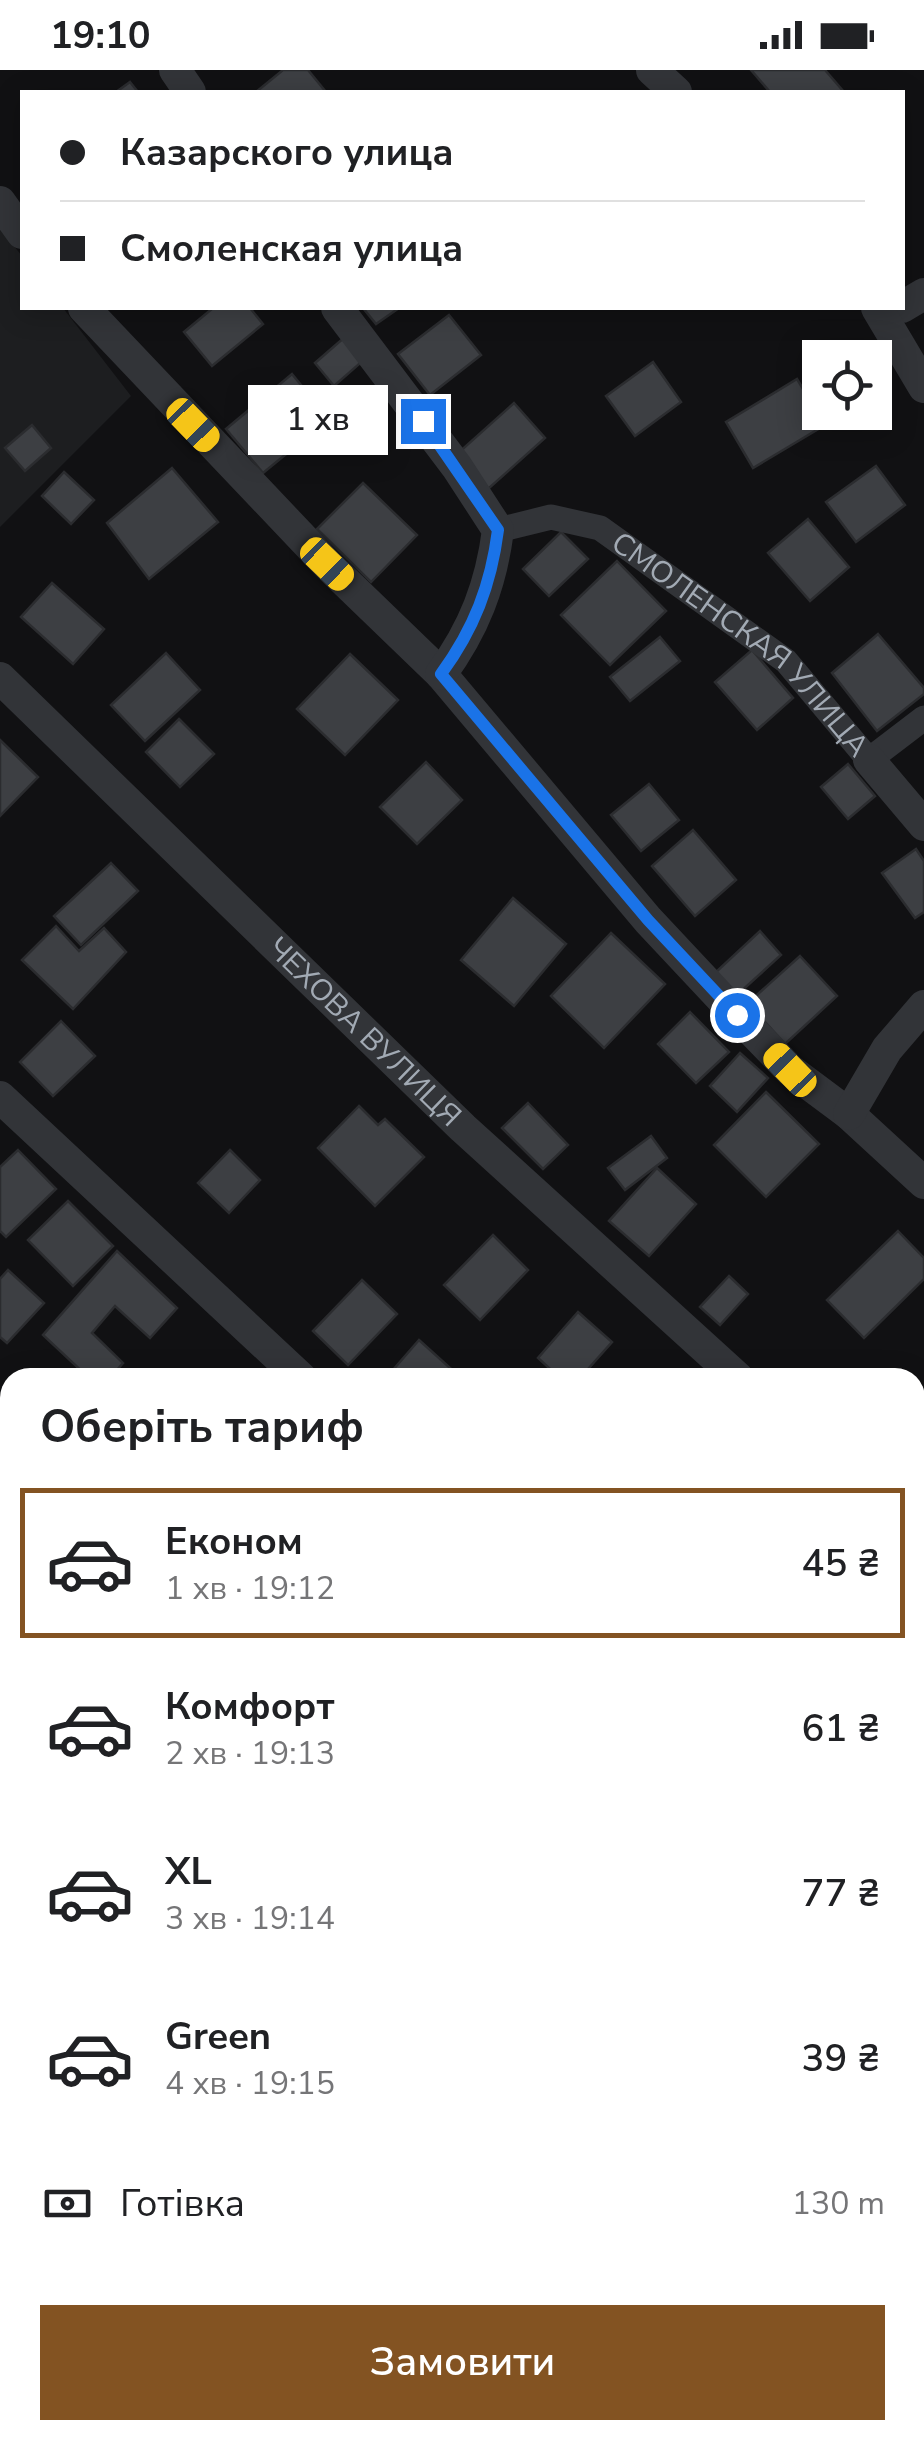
<!DOCTYPE html>
<html lang="uk">
<meta charset="utf-8">
<style>
:root{--surface:#fff;--page:#f6f6f6;--text:#202124;--muted:#757577;--line:#e0e0e0;--accent:#835322}
body{margin:0;font-family:"Nunito Sans",sans-serif;background:var(--page);color:var(--text);height:100vh;display:flex;flex-direction:column;font-size:38px;white-space:nowrap}
*{box-sizing:border-box;margin:0}
p{font-size:32px;color:var(--muted)}
.icon{flex:none;width:55px;height:55px;fill:none;stroke:currentColor;stroke-width:2;stroke-linecap:round;stroke-linejoin:round}
.map{position:relative;flex:1;overflow:hidden}
.side{position:absolute;left:0px;top:1298px;width:925px;height:1072px;display:flex;flex-direction:column;background:var(--surface);border-radius:30px 30px 0 0;box-shadow:0 5px 25px #0003}
.side>*{flex:none}
.hud{position:absolute;left:20px;top:20px;width:885px;height:220px;border-radius:0px;box-shadow:0 5px 25px #0003;display:grid;align-content:center;height:220px;padding:0 40px;background:var(--surface)}
.buttons{position:absolute;left:802px;top:270px;display:grid;gap:20px}
.buttons a{display:grid;place-items:center;width:90px;height:90px;border-radius:0px;background:var(--surface);box-shadow:0 5px 25px #0003;font-size:50px}
.end{position:absolute;width:45px;height:45px;margin:-22px;border:12px solid #1a73e8;background:#fff;box-shadow:0 0 0 5px #fff}
.from{border-radius:50%}
.bubble{position:absolute;height:70px;border-radius:0px;background:var(--surface);box-shadow:0 5px 25px #0003;font-size:32px;font-weight:600;line-height:70px;text-align:center}
.car{position:absolute;width:30px;height:60px;margin:-30px -15px;border-radius:12px;box-shadow:0 0 8px 2px #0007;background:linear-gradient(#f5c518 24%,#345 0 40%,#f5c518 0 76%,#345 0 86%,#f5c518 0)}
.hud b{display:flex;align-items:center;gap:35px;height:95px;font-size:38px}
.hud b+b{border-top:2px solid var(--line)}
.hud i{width:25px;height:25px;background:var(--text)}
ul{padding:0;list-style:none}
li{display:flex;align-items:center;gap:30px;height:150px;margin:0 20px 15px;padding:0 20px;border:5px solid transparent;border-radius:0px}
li div{flex:1}
li b{display:block;font-size:38px}
li em{font-style:normal;font-weight:600}
li.selected{border-color:var(--accent)}
li>.icon{width:90px;height:90px;stroke-width:1.5}
h2{padding:0 40px;font-size:45px;line-height:120px}
.pay{display:flex;align-items:center;gap:25px;height:110px;padding:0 40px;font-size:38px}
.pay p{margin-inline-start:auto}
.primary-button{display:flex;gap:20px;margin-top:auto;padding:20px 40px}
.primary-button a{flex:1;height:115px;border-radius:0px;background:var(--accent);color:#fff;font-size:40px;font-weight:600;line-height:115px;text-align:center}
.status{display:flex;justify-content:space-between;align-items:center;height:70px;padding:0 50px;background:var(--surface);direction:ltr}
.status svg{height:28px;fill:currentColor}
.map>svg:first-child{display:block}
</style>
<div class="status"><b>19:10</b><svg viewBox="0 0 49 12"><path d="M0 12V9h3v3zM5 12V6h3v6zM10 12V3h3v9zM15 12V0h3v12zM26 1h20v11H26zM47 4h2v5h-2z"/></svg></div>
<div class="map">
<svg width="924" height="2369" viewBox="0 0 924 2369">
<rect width="100%" height="100%" fill="#111113"/>
<polygon fill="#1d1e20" points="0,159 22,186 22,238 63,238 131,326 0,457"/>
<g fill="#3d3f43" stroke="#2b2c2f" stroke-width="2.5">
<polygon points="283,0 308,0 326,22 256,22"/>
<polygon points="751,0 825,0 844,22 770,22"/>
<polygon points="130,12 138,22 116,22"/>
<polygon points="213,238 250,238 263,254 212,296 184,262"/>
<polygon points="363,238 399,238 376,254"/>
<polygon points="449,245 481,285 430,325 398,284"/>
<polygon points="346,266 366,288 334,316 315,293"/>
<polygon points="653,292 681,332 635,366 606,326"/>
<polygon points="292,304 329,349 263,403 226,359"/>
<polygon points="797,309 825,355 753,398 726,352"/>
<polygon points="514,333 545,368 488,419 457,384"/>
<polygon points="32,355 51,378 25,401 5,378"/>
<polygon points="876,396 905,435 856,472 826,432"/>
<polygon points="172,398 218,452 149,509 107,453"/>
<polygon points="64,402 94,430 71,454 42,426"/>
<polygon points="363,413 417,465 371,512 317,459"/>
<polygon points="808,449 849,497 810,531 768,483"/>
<polygon points="561,462 588,489 549,526 523,499"/>
<polygon points="617,491 666,541 610,595 561,545"/>
<polygon points="52,513 104,559 73,594 21,547"/>
<polygon points="878,564 924,618 924,624 877,661 832,603"/>
<polygon points="660,567 680,591 630,631 610,607"/>
<polygon points="752,580 793,628 757,660 715,612"/>
<polygon points="166,583 200,620 145,671 111,635"/>
<polygon points="350,584 398,630 345,685 297,639"/>
<polygon points="179,649 214,684 180,717 146,682"/>
<polygon points="0,670 38,707 0,746"/>
<polygon points="426,692 462,730 417,774 380,737"/>
<polygon points="848,694 875,726 848,749 821,717"/>
<polygon points="649,714 679,750 641,781 611,745"/>
<polygon points="693,760 736,810 695,846 652,796"/>
<polygon points="916,779 924,791 924,842 915,848 882,803"/>
<polygon points="111,793 138,821 81,875 54,846"/>
<polygon points="513,828 566,874 514,936 461,890"/>
<polygon points="56,856 79,881 104,858 126,882 73,939 22,890"/>
<polygon points="760,861 781,885 737,925 716,902"/>
<polygon points="611,863 665,914 604,978 551,926"/>
<polygon points="800,886 837,926 785,974 748,933"/>
<polygon points="690,942 729,982 696,1013 658,974"/>
<polygon points="61,951 95,986 53,1026 20,992"/>
<polygon points="740,983 768,1008 737,1042 710,1016"/>
<polygon points="766,1022 819,1074 766,1127 714,1075"/>
<polygon points="528,1033 568,1075 543,1099 502,1058"/>
<polygon points="359,1036 378,1055 385,1049 424,1087 375,1136 318,1078"/>
<polygon points="651,1066 667,1088 625,1120 608,1098"/>
<polygon points="18,1080 56,1119 6,1167 0,1161 0,1097"/>
<polygon points="230,1080 260,1110 229,1143 198,1113"/>
<polygon points="657,1098 696,1134 649,1186 609,1151"/>
<polygon points="68,1131 113,1176 73,1216 28,1170"/>
<polygon points="898,1161 924,1188 924,1209 864,1268 827,1230"/>
<polygon points="493,1165 528,1200 480,1250 444,1215"/>
<polygon points="117,1181 177,1238 150,1268 115,1236 92,1263 123,1293 110,1308 89,1308 43,1265"/>
<polygon points="8,1200 44,1233 7,1273 0,1267 0,1209"/>
<polygon points="729,1206 748,1224 720,1255 700,1237"/>
<polygon points="362,1210 397,1244 348,1295 313,1261"/>
<polygon points="578,1242 612,1272 580,1308 560,1308 538,1288"/>
<polygon points="419,1270 459,1306 457,1308 386,1308"/>
<polygon points="915,1330 924,1337 924,1357 915,1369"/>
<polygon points="10,1497 10,1560 0,1568 0,1505"/>
<polygon points="924,1585 924,1649 915,1646 915,1620"/>
<polygon points="918,1805 924,1806 924,1853 915,1851"/>
<polygon points="29,2360 54,2360 63,2369 20,2369"/>
</g>
<g fill="none" stroke-linecap="round" stroke-linejoin="round">
<path stroke="#323438" stroke-width="25" id="s1" d="M498 460 551 447 600 458 786 591 869 690 924 648"/>
<g stroke="#323438" stroke-width="32">
<polyline points="175,0 190,22"/>
<polyline points="652,0 676,22"/>
<polyline points="0,132 22,163"/>
<polyline points="902,237 924,224"/>
<polyline points="84,238 327,494 441,604 648,850 737,945 790,1000 849,1044 924,1113"/>
<path d="M337 238 457 397 498 460C491 515 474 559 441 604"/>
<polyline points="877,238 924,317"/>
<path id="s2" d="M0 608 463 1058 738 1308"/>
<polyline points="869,690 924,755"/>
<polyline points="0,1027 301,1308"/>
<polyline points="849,1044 887,979 924,936"/>
<polyline points="0,1400 10,1411"/>
<polyline points="915,1475 924,1458"/>
<polyline points="915,1995 924,1995"/>
<polyline points="0,2181 10,2191"/>
<polyline points="915,2214 924,2216"/>
<polyline points="185,2360 195,2369"/>
<polyline points="748,2369 751,2360"/>
</g>
</g>
<g fill="none" stroke-linecap="round" stroke-linejoin="round">
<path stroke="#1a73e8" stroke-width="12" d="M423 351 498 460C491 515 474 559 441 604L648 850 737 945"/>
</g>
<g text-anchor="middle" dominant-baseline="central" stroke-width="8" stroke-linejoin="round" paint-order="stroke">
<g font-size="30" fill="#a2aab4" stroke="#0c0c0e">
<text stroke="none"><textPath href="#s1" startOffset="288">СМОЛЕНСКАЯ УЛИЦА</textPath></text>
<text stroke="none"><textPath href="#s2" startOffset="508">ЧЕХОВА ВУЛИЦЯ</textPath></text>
</g>
</g>
</svg>
<div class="buttons">
<a><svg class="icon" aria-label="locate" viewBox="0 0 24 24"><circle cx="12" cy="12" r="6"/><path d="M12 2v4M12 18v4M2 12h4M18 12h4"/></svg></a>
</div>
<i class="end from" style="left:737px;top:945px"></i>
<i class="end" style="left:423px;top:351px"></i>
<div class="bubble" style="left:248px;top:315px;width:140px">1 хв</div>
<i class="car" style="left:193px;top:355px;rotate:136deg"></i>
<i class="car" style="left:327px;top:494px;rotate:134deg"></i>
<i class="car" style="left:790px;top:1000px;rotate:316deg"></i>
<div class="hud">
<b><i class="from"></i>Казарского улица</b>
<b><i></i>Смоленская улица</b>
</div>
<section class="side">
<h2>Оберіть тариф</h2>
<ul>
<li class="selected"><svg class="icon" aria-label="car" viewBox="0 0 24 24"><path d="M5 17H2v-5l4-1 3-4h7l3 4 3 1v5h-3M9 17h6M6 11h13"/><circle cx="7" cy="17" r="2"/><circle cx="17" cy="17" r="2"/></svg><div><b>Економ</b><p>1 хв · 19:12</p></div><em>45 ₴</em></li>
<li><svg class="icon" aria-label="car" viewBox="0 0 24 24"><path d="M5 17H2v-5l4-1 3-4h7l3 4 3 1v5h-3M9 17h6M6 11h13"/><circle cx="7" cy="17" r="2"/><circle cx="17" cy="17" r="2"/></svg><div><b>Комфорт</b><p>2 хв · 19:13</p></div><em>61 ₴</em></li>
<li><svg class="icon" aria-label="car" viewBox="0 0 24 24"><path d="M5 17H2v-5l4-1 3-4h7l3 4 3 1v5h-3M9 17h6M6 11h13"/><circle cx="7" cy="17" r="2"/><circle cx="17" cy="17" r="2"/></svg><div><b>XL</b><p>3 хв · 19:14</p></div><em>77 ₴</em></li>
<li><svg class="icon" aria-label="car" viewBox="0 0 24 24"><path d="M5 17H2v-5l4-1 3-4h7l3 4 3 1v5h-3M9 17h6M6 11h13"/><circle cx="7" cy="17" r="2"/><circle cx="17" cy="17" r="2"/></svg><div><b>Green</b><p>4 хв · 19:15</p></div><em>39 ₴</em></li>
</ul>
<div class="pay"><svg class="icon" aria-label="cash" viewBox="0 0 24 24"><path d="M3 7h18v10H3z"/><circle cx="12" cy="12" r="2"/></svg>Готівка<p>130 m</p></div>
<div class="primary-button"><a>Замовити</a></div>
</section>
</div>
